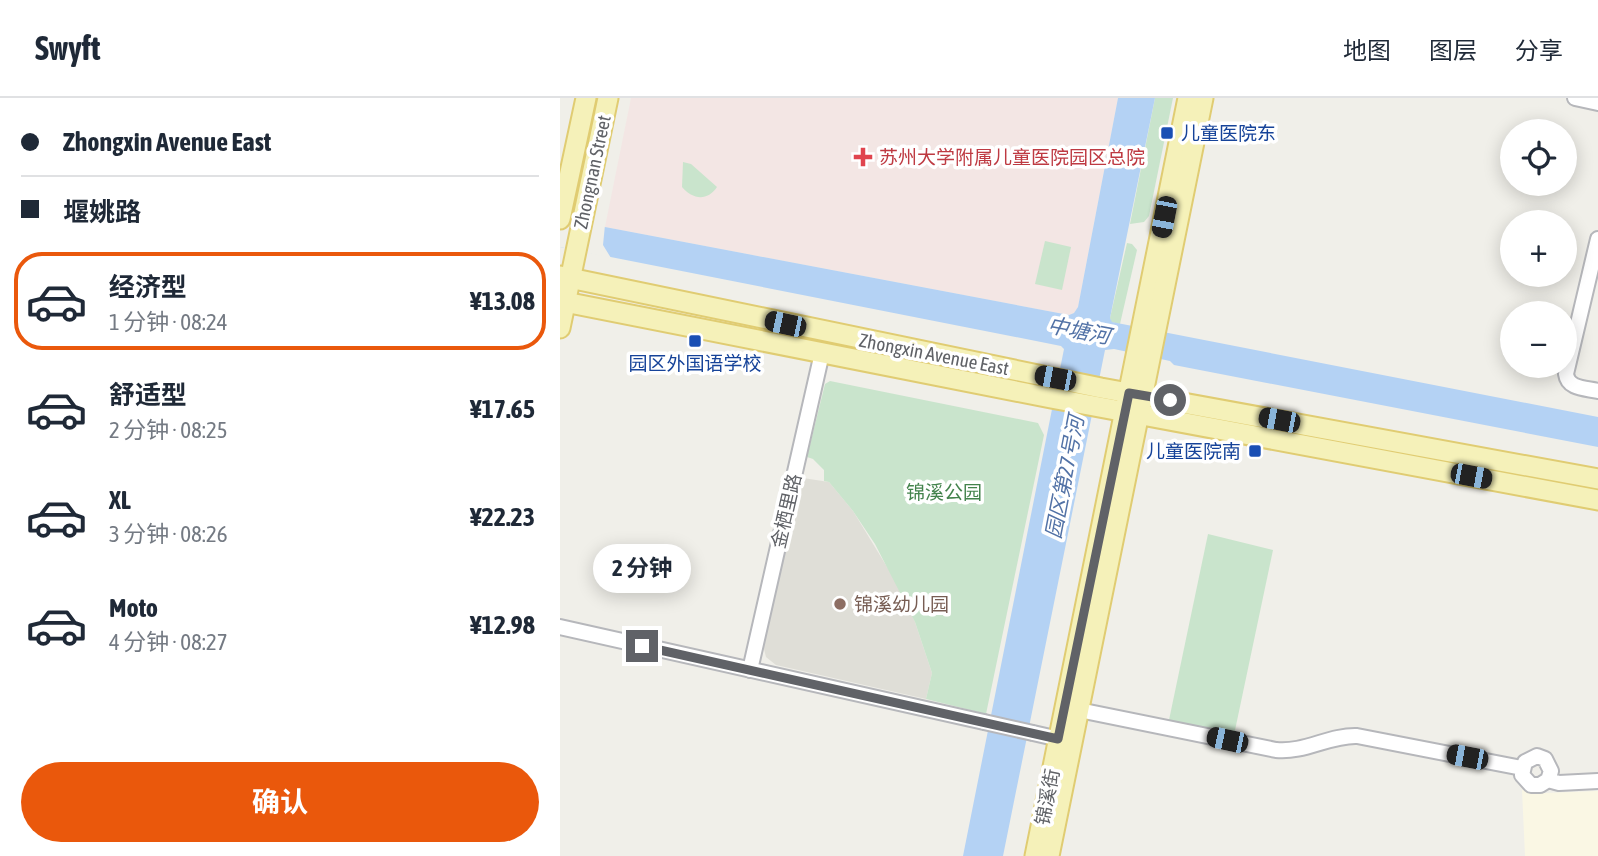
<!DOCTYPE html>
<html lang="zh">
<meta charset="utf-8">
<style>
:root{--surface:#fff;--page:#f2f2f3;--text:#1f2937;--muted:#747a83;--line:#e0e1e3;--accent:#ea580c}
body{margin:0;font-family:"Asap Condensed","Noto Sans SC",sans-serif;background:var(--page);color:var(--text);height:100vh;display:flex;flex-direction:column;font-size:26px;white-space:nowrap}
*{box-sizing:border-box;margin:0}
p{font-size:23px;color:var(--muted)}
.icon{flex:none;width:38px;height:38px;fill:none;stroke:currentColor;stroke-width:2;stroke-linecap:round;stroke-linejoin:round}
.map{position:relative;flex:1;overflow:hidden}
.drawer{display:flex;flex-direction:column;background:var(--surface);width:560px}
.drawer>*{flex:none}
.banner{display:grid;align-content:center;height:154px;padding:0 21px;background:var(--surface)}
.buttons{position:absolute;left:940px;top:21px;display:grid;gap:14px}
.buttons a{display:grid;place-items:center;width:77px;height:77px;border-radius:50%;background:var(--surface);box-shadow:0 4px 18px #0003;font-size:35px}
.end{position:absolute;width:32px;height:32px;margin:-16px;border:9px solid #606267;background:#fff;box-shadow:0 0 0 4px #fff}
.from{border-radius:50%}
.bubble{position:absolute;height:49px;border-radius:24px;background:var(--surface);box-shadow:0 4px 18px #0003;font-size:23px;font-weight:700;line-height:49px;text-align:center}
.car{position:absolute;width:21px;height:42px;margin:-21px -10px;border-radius:9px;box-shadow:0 0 5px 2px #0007;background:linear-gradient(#222 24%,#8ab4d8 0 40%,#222 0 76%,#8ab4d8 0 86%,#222 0)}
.banner b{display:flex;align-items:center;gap:24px;height:66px;font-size:26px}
.banner b+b{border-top:2px solid var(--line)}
.banner i{width:18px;height:18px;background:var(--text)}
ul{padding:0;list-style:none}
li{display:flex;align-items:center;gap:21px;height:98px;margin:0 14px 10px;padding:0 7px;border:4px solid transparent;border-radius:28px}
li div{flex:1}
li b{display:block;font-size:26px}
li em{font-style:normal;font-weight:700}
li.current{border-color:var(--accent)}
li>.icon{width:63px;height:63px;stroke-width:1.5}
.cta{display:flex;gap:14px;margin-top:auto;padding:14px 21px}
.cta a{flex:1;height:80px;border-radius:42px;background:var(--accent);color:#fff;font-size:28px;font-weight:700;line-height:80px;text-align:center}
header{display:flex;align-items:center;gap:42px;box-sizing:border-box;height:98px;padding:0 35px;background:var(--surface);border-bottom:2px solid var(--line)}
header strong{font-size:33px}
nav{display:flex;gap:38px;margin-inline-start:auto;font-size:24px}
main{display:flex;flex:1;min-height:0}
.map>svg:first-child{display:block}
</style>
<header>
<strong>Swyft</strong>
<nav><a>地图</a><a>图层</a><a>分享</a></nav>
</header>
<main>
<section class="drawer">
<div class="banner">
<b><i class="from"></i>Zhongxin Avenue East</b>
<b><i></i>堰姚路</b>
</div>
<ul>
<li class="current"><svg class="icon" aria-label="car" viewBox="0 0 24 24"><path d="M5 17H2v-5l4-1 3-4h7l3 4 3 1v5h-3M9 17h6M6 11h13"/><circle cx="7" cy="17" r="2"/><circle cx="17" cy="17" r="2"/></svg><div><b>经济型</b><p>1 分钟 · 08:24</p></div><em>¥13.08</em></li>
<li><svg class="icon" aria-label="car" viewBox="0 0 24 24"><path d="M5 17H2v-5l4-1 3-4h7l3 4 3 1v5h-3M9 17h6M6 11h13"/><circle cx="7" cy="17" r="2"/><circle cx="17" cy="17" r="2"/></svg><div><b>舒适型</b><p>2 分钟 · 08:25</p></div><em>¥17.65</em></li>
<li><svg class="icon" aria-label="car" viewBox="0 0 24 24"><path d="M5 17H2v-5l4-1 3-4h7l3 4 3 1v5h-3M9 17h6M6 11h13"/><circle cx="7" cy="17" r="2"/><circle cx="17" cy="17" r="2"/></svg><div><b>XL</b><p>3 分钟 · 08:26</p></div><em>¥22.23</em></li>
<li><svg class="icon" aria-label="car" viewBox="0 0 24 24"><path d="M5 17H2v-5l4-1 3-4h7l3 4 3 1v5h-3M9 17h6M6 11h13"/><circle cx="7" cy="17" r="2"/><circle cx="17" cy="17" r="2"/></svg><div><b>Moto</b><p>4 分钟 · 08:27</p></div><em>¥12.98</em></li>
</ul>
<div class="cta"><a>确认</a></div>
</section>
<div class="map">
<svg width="1038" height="758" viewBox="0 0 1038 758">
<rect width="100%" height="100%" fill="#f0efe9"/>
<polygon fill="#faf7e4" points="962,692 985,695 1038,693 1038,758 965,758"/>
<polygon fill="#dfded7" points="243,380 269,384 293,413 338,487 355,524 372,575 366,601 216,567 206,559 203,547"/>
<polygon fill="#f3e6e4" points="71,0 558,0 518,209 514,215 509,217 45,129"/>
<g fill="#c9e4cc">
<polygon points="595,0 613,0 589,118 584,124 570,126"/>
<path d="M123 64 131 66 157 89C147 104 132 101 122 89Z"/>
<polygon points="485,143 511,149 502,192 475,186"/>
<polygon points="567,145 572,146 577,152 560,226 551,224 550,220"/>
<polygon points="270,283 478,325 484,337 426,616 366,601 372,575 355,524 315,446 293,413 269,384 264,383 264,372 253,361 247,359 265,286"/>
<polygon points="648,436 713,452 674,637 609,622"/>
</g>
<polygon fill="#b4d2f4" points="558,0 595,0 550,220 552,224 1038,319 1038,349 614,267 610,263 554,251 545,252 443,758 403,758 504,251 501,248 0,149 0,118 45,129 509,217 514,215 518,209"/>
<polygon fill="#f0efe9" points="0,118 45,127 43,147 51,160 0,149"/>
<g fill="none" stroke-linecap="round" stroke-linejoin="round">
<g stroke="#b6b7bb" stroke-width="18">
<g id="minor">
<polyline points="1015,0 1038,5"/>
<path d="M1038 141 1006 276C1008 291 1025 290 1038 293"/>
<polyline points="0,529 424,624"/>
<polyline points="190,572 262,255"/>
<path d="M519 612 716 652C744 655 770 637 797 638L962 670"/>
<polyline points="473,635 508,643"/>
<polyline points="988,682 991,673 985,661 977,658 965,664 962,677 971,687 980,687 988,682 999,685 1038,683"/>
</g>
</g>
<g stroke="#e0cc72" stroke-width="23">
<g id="major">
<polyline points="0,121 26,0"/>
<polyline points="0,178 541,290 1038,381"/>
<polyline points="0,203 491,300 1038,402"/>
<polyline points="0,230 48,0"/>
<polyline points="475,758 628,0"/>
<polyline points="489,758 643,0"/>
</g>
</g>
<use href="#minor" stroke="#fff" stroke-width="14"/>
<use href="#major" stroke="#f5f1b9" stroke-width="19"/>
<g stroke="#b6b7bb" stroke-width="18" stroke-linecap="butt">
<polyline id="minor-bridge" points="424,624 473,635"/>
</g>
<use href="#minor-bridge" stroke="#fff" stroke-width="14"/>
</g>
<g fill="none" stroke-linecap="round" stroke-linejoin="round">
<polyline stroke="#606267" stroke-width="9" points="82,548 498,641 569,295 610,302"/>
</g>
<g fill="#1a4fb4" stroke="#fff" stroke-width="2.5">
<rect x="600" y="28" width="14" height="14" rx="3.5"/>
<rect x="128" y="236" width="14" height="14" rx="3.5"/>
<rect x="688" y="346" width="14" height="14" rx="3.5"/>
</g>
<path fill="#e0444e" stroke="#fff" stroke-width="2.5" d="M299.5 48.5h7v7h7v7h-7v7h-7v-7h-7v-7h7z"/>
<circle fill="#8d6e63" stroke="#fff" stroke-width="2.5" cx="280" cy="506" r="7"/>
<g text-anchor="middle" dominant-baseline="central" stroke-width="7" stroke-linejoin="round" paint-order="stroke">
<g font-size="19" fill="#164399" stroke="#fff" text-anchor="start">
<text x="621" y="35">儿童医院东</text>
<text x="135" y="265" text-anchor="middle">园区外国语学校</text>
<text x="681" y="353" text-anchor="end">儿童医院南</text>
</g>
<g font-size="19" fill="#be3a42" stroke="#fff" text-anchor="start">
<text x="319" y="59">苏州大学附属儿童医院园区总院</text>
</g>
<g font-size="19" fill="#606267" stroke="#fff">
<text transform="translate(32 74) rotate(-78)">Zhongnan Street</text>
<text transform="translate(374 256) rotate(11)">Zhongxin Avenue East</text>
<text transform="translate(226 413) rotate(-77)">金栖里路</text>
<text transform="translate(487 699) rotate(-79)">锦溪街</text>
</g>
<g font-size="19" fill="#43834c" stroke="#fff">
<text x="384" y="394">锦溪公园</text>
</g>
<g font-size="19" fill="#785e54" stroke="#fff" text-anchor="start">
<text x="294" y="506">锦溪幼儿园</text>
</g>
<g font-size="21" font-style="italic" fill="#5272a6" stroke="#fff">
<text transform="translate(519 232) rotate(11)">中塘河</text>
<text transform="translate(504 379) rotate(-79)">园区第27号河</text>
</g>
</g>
</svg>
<div class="buttons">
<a><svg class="icon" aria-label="locate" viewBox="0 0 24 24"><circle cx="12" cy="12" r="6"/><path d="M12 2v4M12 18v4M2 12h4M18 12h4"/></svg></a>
<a>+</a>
<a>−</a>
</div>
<i class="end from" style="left:610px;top:302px"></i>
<i class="end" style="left:82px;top:548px"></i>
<div class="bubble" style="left:33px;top:446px;width:98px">2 分钟</div>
<i class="car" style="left:604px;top:119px;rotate:191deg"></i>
<i class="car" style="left:225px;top:226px;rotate:282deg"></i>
<i class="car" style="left:495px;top:280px;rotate:281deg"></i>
<i class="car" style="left:719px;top:322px;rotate:281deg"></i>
<i class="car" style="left:911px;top:378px;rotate:101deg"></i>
<i class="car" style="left:667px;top:642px;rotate:282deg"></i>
<i class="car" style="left:907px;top:659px;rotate:281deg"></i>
</div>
</main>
